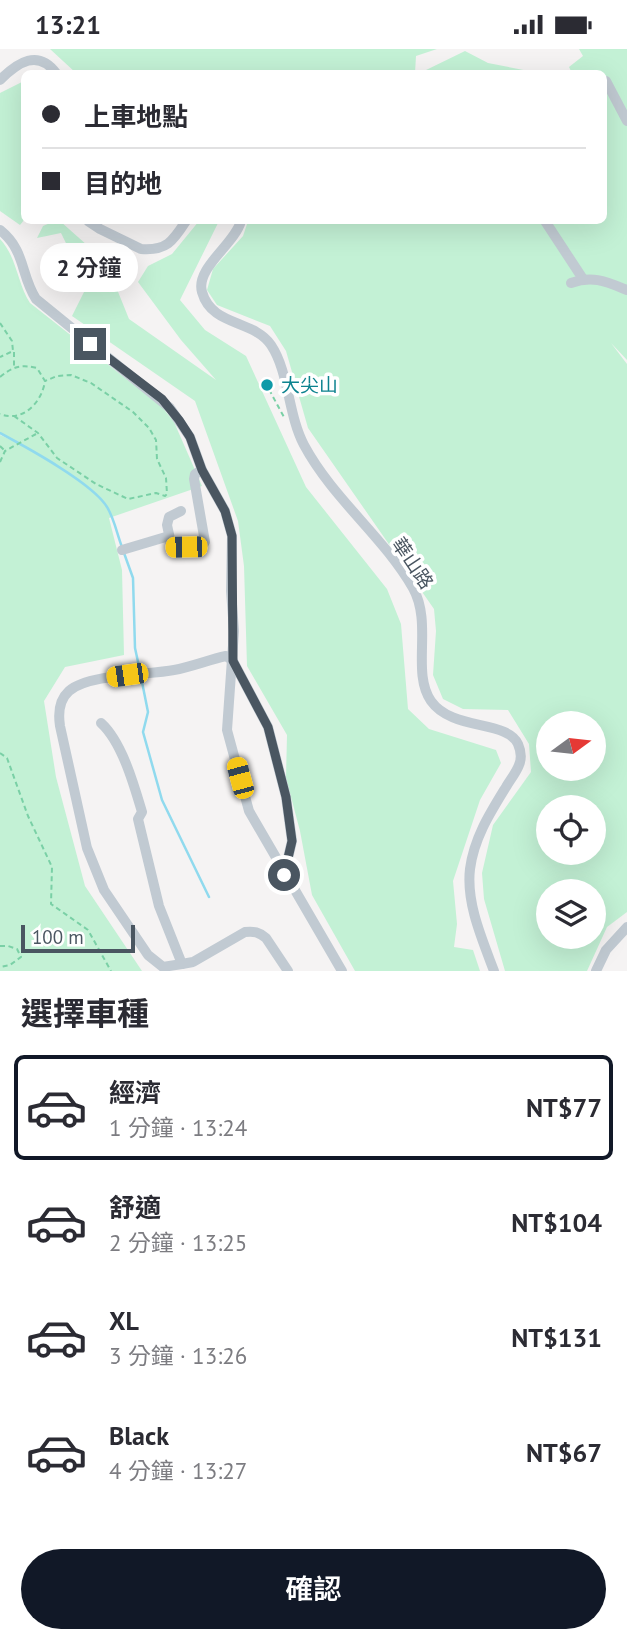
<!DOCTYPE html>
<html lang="zh-TW">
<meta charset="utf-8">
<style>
:root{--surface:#fff;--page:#f2f2f3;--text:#2b2b33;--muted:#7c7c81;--line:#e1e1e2;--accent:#111827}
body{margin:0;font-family:"PT Sans","Noto Sans TC",sans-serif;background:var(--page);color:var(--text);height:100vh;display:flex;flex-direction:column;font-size:26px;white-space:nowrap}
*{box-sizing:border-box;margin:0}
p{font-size:23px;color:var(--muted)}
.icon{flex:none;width:38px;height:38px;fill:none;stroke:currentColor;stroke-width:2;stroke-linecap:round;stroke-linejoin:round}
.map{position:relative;height:922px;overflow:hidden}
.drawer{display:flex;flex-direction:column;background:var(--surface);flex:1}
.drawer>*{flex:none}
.banner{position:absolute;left:21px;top:21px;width:586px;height:154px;border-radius:10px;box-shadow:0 7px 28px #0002;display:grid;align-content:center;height:154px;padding:0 21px;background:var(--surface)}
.needle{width:46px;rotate:75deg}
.fabs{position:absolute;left:536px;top:662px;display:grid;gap:14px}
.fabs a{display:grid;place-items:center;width:70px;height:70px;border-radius:50%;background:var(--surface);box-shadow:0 7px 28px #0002;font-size:35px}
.scale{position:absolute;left:21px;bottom:18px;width:114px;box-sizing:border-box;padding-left:7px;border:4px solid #4a5661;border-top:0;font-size:19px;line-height:24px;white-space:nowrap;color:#4a5661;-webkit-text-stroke:5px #fff;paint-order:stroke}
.end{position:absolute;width:32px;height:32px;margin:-16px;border:9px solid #4a5661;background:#fff;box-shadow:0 0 0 4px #fff}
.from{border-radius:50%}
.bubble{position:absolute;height:49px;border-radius:24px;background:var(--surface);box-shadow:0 7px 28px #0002;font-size:23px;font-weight:600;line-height:49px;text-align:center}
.car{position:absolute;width:21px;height:42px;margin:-21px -10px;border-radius:9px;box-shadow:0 0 5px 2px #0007;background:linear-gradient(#f5c518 24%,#345 0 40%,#f5c518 0 76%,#345 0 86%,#f5c518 0)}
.banner b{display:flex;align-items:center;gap:24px;height:66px;font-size:26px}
.banner b+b{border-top:2px solid var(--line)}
.banner i{width:18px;height:18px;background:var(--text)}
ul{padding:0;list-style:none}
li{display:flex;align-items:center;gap:21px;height:105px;margin:0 14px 10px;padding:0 7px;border:4px solid transparent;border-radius:10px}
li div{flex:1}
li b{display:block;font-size:26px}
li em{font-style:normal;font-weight:600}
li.current{border-color:var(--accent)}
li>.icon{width:63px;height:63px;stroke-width:1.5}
h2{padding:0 21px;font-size:32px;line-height:84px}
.cta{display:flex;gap:14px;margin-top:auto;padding:14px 21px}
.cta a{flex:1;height:80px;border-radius:42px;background:var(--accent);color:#fff;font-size:28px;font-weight:600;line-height:80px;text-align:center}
.status{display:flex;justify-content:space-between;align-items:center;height:49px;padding:0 35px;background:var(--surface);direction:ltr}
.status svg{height:19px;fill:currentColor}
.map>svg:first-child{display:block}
</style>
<div class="status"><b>13:21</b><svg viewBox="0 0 49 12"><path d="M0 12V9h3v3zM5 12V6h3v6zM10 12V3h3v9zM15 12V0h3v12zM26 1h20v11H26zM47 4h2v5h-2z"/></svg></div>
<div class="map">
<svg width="627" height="922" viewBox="0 0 627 922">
<rect width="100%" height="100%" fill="#f5f3f3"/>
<g fill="#c3f1d5" fill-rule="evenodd">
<polygon points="50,0 437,0 416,7 415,24 76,24"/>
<path d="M579 0H627V311L611 294 627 315V863L607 878 587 922H505L484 850 482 824 493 776 531 723 529 695 508 661 463 660 443 650 433 626 436 582 434 560 308 379 286 302 270 277 217 256 207 241 213 220 243 187 248 172H604V24H572L569 18 583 7ZM548 674H593V719H548ZM548 758H593V803H548ZM548 842H593V887H548Z"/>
<polygon points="465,2 488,14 539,24 427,24 424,22"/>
<polygon points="24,32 24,171 20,176 0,162 0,44"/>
<polygon points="55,172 60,172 106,213 129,270 216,331 181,291 138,233 148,217 172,205 199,172 219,172 180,251 205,281 246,307 306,438 387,540 401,575 408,660 429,680 496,701 501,714 480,751 453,832 457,875 454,898 473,901 480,922 355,922 312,846 300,782 286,729 287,686 247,617 244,517 238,472 195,352 72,267 87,237 61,184 37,189 43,177"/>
<path d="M0 190C17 208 17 234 30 254L163 359 174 373 202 437 109 469 122 521 124 606 65 618 44 652 56 728 85 837 142 922H0V386L18 394 0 383Z"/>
</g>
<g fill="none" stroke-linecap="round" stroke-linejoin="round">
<g stroke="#90daee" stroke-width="2.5">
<path d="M0 384C26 398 93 434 107 458 114 469 117 485 122 498"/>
<polyline points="124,504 133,529 135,599 140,622"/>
<polyline points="141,628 148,663 143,683 162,751 209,848"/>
</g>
<g stroke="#7ad0a6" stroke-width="2" stroke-dasharray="5 3.5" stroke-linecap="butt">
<polyline points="0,274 12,292 13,302 0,308"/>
<polyline points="14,303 14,318"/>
<path d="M0 328C12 318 21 315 37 319L45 332C42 353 23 374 0 365"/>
<polyline points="265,333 285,370"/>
<polyline points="14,367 38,384 57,409 96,435 128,450 156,444 165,447 167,445 166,429 157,410 156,391 149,379 133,363 91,334 71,326 57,327 45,332"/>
<polyline points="0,397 4,401"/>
<polyline points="0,413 5,402 36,385"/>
<polyline points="0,704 7,709 28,767 52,818 51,855 88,881 111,922"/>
<polyline points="0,897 8,897 17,900 21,908 10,916 0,918"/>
</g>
<g stroke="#c1cad2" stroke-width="10">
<path d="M0 31C18 13 38 0 56 24"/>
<polyline points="606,32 627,72"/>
<path d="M88 172 100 180 141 200C167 202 173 192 186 172"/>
<path d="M241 172C235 195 195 219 202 243 212 278 253 270 271 296 289 323 288 366 304 396 333 450 383 487 413 539 433 575 411 623 431 652 452 682 507 671 518 695 521 702 522 709 519 716 516 724 510 731 506 738 490 764 474 789 470 820 466 854 482 890 494 922"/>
<polyline points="545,172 583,230"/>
<path d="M0 181C26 202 20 225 36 250L170 359 190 388 202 421 225 462 232 487 231 542 234 582 227 681 249 762 342 922"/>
<path d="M571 234C593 226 607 233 627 241"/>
<polyline points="181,462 169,468 167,476 172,499 201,498 205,493 194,430 195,425 202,421"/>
<polyline points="122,501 169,487"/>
<path d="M101 674C122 693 134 736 142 763L138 770 159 857 182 915"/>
<path d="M284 826 292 792 286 748 268 678 233 612 226 607C208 611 191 618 174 621 148 626 88 625 69 642 59 651 58 664 60 677L87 799 104 841 148 906 163 918 182 915 193 913 245 883C254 882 259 883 266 889L288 922"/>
<polyline points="596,922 606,901 627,878"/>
</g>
</g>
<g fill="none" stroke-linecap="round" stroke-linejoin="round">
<polyline stroke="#4a5661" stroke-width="9" points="90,295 162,350 179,371 190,388 202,421 225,462 232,487 233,612 268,678 286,748 292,792 284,826"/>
</g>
<circle fill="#0f9aa8" stroke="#fff" stroke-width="2.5" cx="267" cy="336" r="7"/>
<g text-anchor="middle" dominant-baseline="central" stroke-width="7" stroke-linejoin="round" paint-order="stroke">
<g font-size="19" fill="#0d838f" stroke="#fff" text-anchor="start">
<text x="281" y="336">大尖山</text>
</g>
<g font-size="19" fill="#4a5661" stroke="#fff">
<text transform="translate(413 514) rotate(56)">華山路</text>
</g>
</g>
</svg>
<div class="fabs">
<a><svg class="needle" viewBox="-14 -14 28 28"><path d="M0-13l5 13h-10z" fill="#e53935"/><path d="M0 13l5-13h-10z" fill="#7c7c81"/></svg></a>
<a><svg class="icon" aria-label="locate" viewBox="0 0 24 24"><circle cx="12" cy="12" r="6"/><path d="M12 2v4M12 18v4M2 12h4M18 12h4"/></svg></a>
<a><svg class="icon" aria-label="layers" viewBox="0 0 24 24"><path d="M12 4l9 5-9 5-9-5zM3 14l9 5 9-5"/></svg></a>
</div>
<div class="scale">100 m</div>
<i class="end from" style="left:284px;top:826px"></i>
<i class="end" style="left:90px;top:295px"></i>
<div class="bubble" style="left:40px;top:194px;width:98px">2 分鐘</div>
<i class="car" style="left:186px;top:498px;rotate:269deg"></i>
<i class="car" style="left:127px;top:626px;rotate:262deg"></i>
<i class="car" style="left:240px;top:729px;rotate:345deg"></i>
<div class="banner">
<b><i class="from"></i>上車地點</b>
<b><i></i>目的地</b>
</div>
</div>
<section class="drawer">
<h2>選擇車種</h2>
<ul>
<li class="current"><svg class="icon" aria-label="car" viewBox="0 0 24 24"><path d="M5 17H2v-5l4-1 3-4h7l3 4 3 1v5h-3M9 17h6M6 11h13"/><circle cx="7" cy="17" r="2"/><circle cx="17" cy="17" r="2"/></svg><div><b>經濟</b><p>1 分鐘 · 13:24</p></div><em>NT$77</em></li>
<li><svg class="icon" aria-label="car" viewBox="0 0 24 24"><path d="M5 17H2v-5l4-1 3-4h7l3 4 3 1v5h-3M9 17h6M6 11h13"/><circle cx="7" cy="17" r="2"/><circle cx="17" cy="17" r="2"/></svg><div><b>舒適</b><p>2 分鐘 · 13:25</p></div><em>NT$104</em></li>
<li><svg class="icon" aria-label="car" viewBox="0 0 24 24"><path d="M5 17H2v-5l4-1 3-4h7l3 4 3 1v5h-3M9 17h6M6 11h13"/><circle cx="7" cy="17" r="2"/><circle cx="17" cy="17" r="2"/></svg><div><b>XL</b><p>3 分鐘 · 13:26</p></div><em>NT$131</em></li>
<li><svg class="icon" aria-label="car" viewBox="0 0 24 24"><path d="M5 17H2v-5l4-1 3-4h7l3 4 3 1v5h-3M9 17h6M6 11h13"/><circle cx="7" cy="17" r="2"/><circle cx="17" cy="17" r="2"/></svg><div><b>Black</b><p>4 分鐘 · 13:27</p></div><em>NT$67</em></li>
</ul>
<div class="cta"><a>確認</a></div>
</section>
